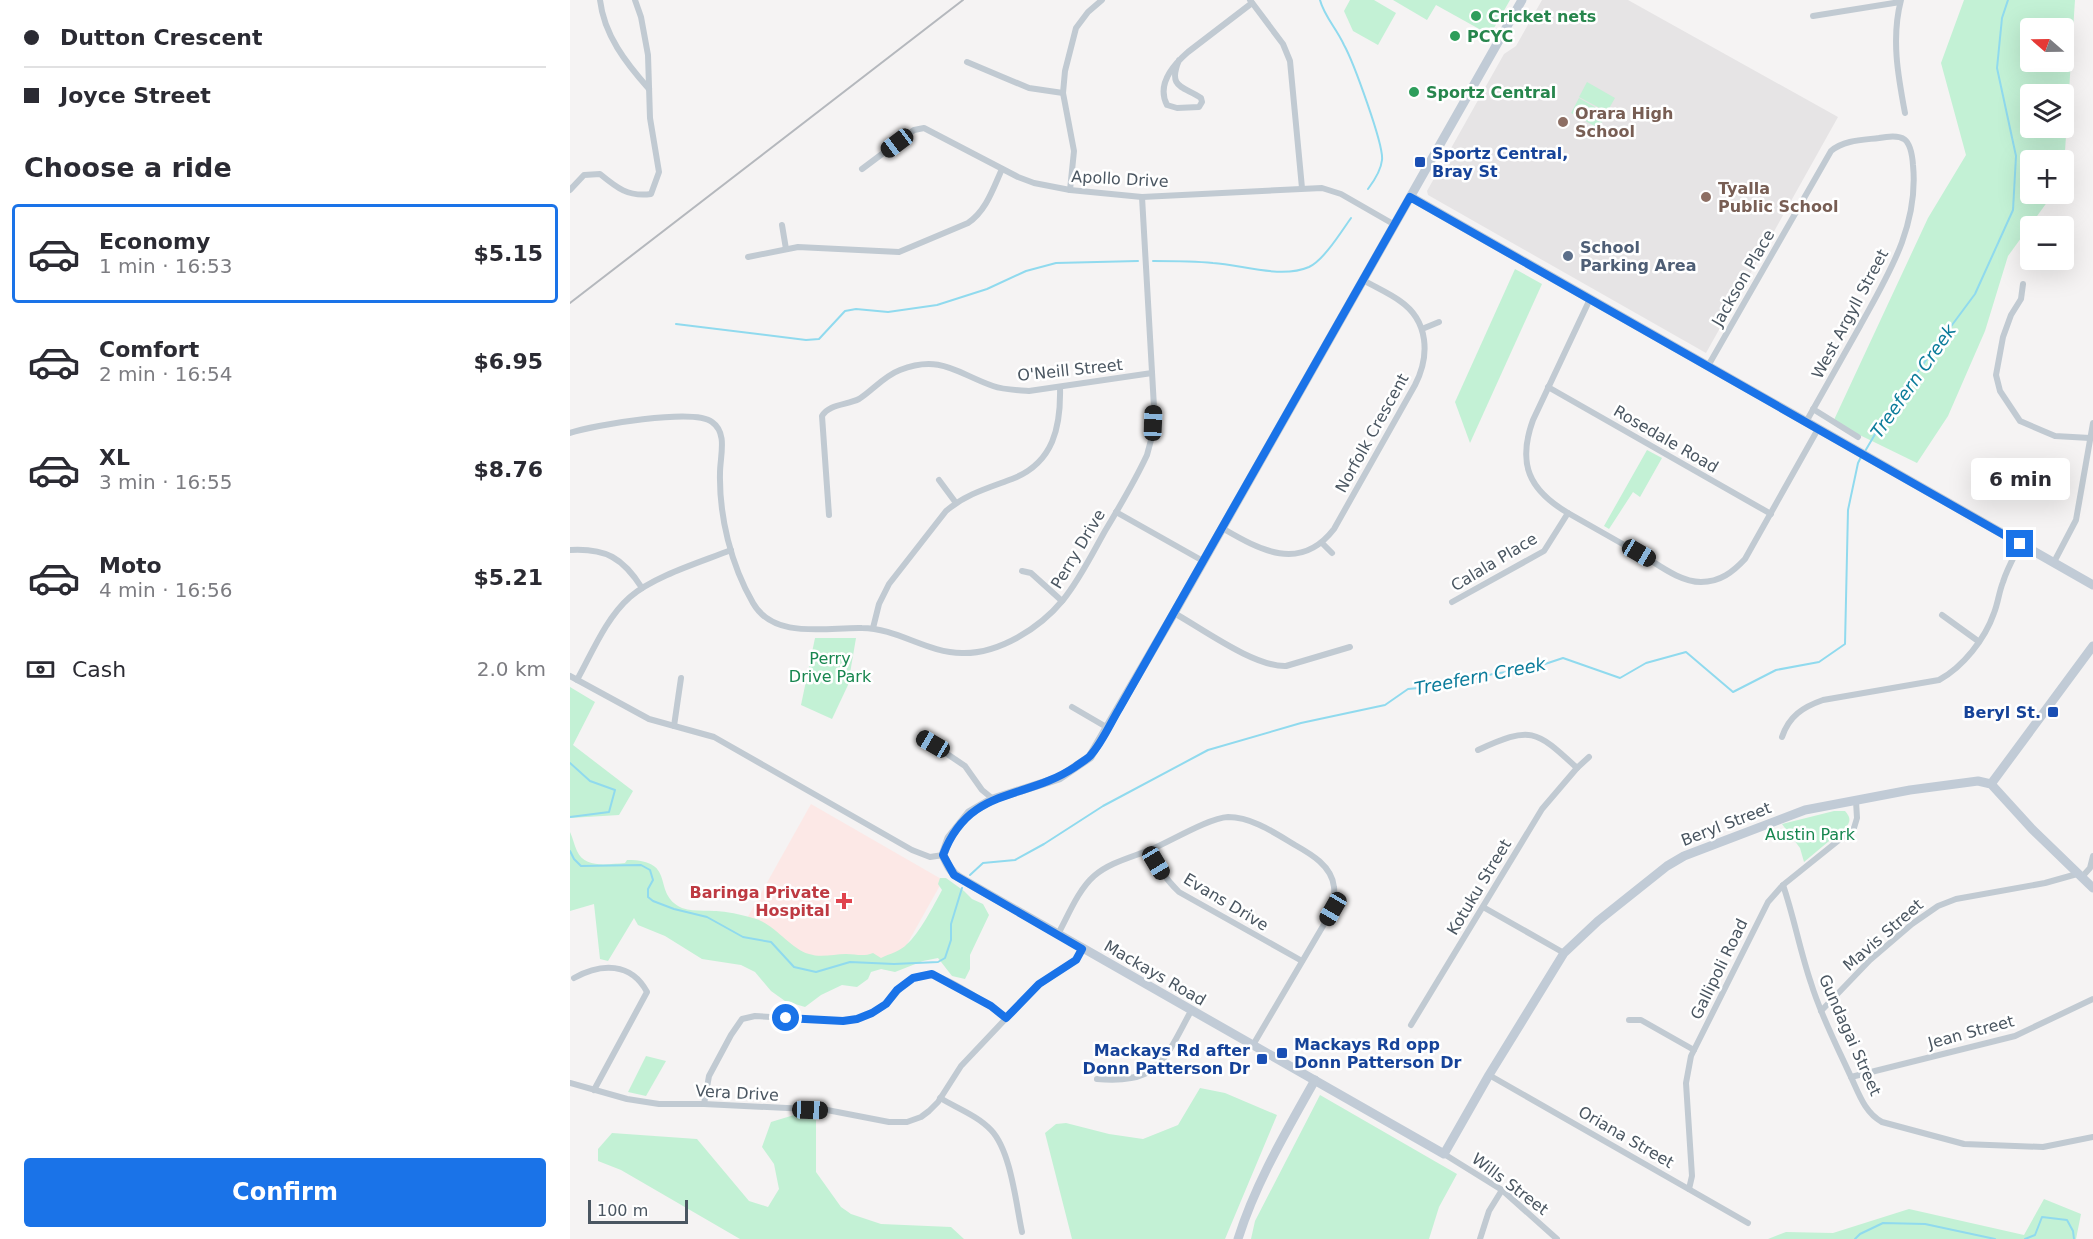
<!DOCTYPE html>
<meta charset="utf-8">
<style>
:root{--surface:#fff;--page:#f7f7f7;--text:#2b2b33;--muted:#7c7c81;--line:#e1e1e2;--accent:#1a73e8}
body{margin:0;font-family:"DejaVu Sans",sans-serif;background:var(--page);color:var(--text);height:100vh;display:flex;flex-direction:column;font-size:22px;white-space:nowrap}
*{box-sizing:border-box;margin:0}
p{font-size:20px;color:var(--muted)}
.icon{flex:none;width:33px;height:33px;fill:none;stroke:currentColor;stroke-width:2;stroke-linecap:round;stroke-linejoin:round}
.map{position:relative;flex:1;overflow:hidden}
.panel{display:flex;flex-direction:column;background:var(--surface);width:570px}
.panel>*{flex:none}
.top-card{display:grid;align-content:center;height:132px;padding:0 24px;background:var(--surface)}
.needle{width:39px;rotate:290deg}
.controls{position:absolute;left:1450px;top:18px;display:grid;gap:12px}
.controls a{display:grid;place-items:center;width:54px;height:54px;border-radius:6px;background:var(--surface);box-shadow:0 6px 24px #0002;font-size:30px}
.scale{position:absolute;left:18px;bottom:15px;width:100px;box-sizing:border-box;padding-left:6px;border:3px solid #4a5661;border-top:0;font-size:16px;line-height:21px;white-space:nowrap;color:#4a5661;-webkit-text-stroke:4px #fff;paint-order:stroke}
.end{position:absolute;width:27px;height:27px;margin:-14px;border:8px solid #1a73e8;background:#fff;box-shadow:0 0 0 3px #fff}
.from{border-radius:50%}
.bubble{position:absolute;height:42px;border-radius:6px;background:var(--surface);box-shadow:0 6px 24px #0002;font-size:20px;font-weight:700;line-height:42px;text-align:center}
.car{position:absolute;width:18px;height:36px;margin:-18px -9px;border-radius:8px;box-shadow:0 0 4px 2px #0007;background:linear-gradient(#222 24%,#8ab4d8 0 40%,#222 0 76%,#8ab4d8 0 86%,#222 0)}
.top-card b{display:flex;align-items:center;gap:21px;height:57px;font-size:22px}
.top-card b+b{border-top:2px solid var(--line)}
.top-card i{width:15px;height:15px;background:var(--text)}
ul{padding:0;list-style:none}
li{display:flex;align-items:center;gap:18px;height:99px;margin:0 12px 9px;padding:0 12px;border:3px solid transparent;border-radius:6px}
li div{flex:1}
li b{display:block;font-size:22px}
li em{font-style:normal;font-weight:700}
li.selected{border-color:var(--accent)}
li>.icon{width:54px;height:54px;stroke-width:1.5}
h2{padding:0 24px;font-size:27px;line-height:72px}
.pay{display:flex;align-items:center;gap:15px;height:66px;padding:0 24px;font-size:22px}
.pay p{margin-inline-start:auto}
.action{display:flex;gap:12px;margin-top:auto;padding:12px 24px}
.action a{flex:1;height:69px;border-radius:6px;background:var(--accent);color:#fff;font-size:24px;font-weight:700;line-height:69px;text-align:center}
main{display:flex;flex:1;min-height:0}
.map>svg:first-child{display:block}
</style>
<main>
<section class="panel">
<div class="top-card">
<b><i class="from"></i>Dutton Crescent</b>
<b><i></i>Joyce Street</b>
</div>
<h2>Choose a ride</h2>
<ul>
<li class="selected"><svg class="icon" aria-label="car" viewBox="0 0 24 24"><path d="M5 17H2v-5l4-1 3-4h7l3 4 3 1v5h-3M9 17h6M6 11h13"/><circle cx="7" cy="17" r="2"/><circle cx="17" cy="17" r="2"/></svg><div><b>Economy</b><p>1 min · 16:53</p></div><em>$5.15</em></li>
<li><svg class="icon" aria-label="car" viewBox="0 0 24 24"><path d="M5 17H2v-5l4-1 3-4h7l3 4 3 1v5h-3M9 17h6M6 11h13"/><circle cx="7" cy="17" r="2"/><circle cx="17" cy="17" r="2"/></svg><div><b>Comfort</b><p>2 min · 16:54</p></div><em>$6.95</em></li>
<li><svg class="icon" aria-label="car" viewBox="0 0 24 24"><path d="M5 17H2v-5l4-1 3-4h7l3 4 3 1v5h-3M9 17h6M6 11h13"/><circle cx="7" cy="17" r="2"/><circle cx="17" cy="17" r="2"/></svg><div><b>XL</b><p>3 min · 16:55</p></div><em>$8.76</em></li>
<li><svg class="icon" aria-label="car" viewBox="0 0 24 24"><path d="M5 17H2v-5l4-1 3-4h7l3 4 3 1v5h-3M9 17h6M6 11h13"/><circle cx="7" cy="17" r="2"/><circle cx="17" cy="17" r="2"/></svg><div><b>Moto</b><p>4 min · 16:56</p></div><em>$5.21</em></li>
</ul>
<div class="pay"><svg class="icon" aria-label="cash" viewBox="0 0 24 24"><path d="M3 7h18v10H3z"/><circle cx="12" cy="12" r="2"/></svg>Cash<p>2.0 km</p></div>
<div class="action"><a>Confirm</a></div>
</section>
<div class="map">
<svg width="1523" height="1239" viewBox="0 0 1523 1239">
<rect width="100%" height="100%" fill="#f5f3f3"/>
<polygon fill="#e6e4e5" points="972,0 1058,0 1268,117 1136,353 858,195 857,191 934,54 946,46"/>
<polygon fill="#fce8e6" points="241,804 373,880 326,964 253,967 175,922"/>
<g fill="#c3f1d5" fill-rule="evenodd">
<polygon points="780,0 804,0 826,13 808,45 783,31 774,11"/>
<polygon points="823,0 940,0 920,35 866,5 857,20"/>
<path d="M1394 0H1505L1494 166V160H1461V194H1483L1438 256 1415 331 1378 416 1347 463 1263 422 1358 218 1396 155 1371 63ZM1461 28H1494V62H1461ZM1461 94H1494V128H1461Z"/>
<polygon points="1017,82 1045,98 1037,112 1009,97"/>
<polygon points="1009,98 1037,114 1028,128 1001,113"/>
<polygon points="945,269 972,284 900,443 885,402"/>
<polygon points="1077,450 1092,458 1070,497 1063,492 1039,529 1034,526"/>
<polygon points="245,638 286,638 278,685 262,719 231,705"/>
<polygon points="0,687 25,702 3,745 63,791 49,815 0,818"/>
<path d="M1264 811H1275C1280 817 1281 820 1277 826L1234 862 1230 848 1212 824Z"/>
<path d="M0 832C3 838 4 845 7 851 15 869 38 864 55 863L57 860C109 860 80 893 112 908 123 912 133 910 144 911 155 911 179 916 189 920 208 928 220 948 239 954 251 958 264 954 276 954 286 954 293 957 303 953L311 958C319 954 331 951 337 944 349 934 364 905 372 890L368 884 370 878H376L394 891 402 899 413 904 419 915 400 955V969L395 979 382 976 368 958 353 961 325 972 311 969 301 972 298 979 287 987 272 985 251 995 235 1007 215 1001 201 991 185 972 171 965 132 959 95 936 68 925 64 918 38 961 30 959 24 904 0 911Z"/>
<polygon points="76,1056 96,1061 76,1096 58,1092"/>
<polygon points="630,1088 655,1093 707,1115 655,1239 502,1239 475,1133 486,1124 496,1123 539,1134 573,1139 608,1125"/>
<polygon points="750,1095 887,1174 869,1207 859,1239 681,1239 685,1221"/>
<polygon points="224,1115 246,1120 246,1172 271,1207 281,1214 311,1224 381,1227 394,1239 170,1239 51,1170 28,1161 28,1149 42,1133 127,1139 179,1201 198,1207 209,1189 204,1164 192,1147 201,1122"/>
<polygon points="1474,1199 1511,1214 1506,1239 1198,1239 1216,1232 1263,1233 1339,1209 1454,1235"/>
</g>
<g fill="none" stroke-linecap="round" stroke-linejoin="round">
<g stroke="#90daee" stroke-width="2">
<path d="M750 0C754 16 767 29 774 45 783 61 814 145 812 160 811 171 804 181 798 189"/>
<path d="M583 261C604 261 623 261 643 263 673 265 711 279 739 267 754 260 771 232 781 218"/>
<polyline points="106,324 236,340 249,339 275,311 286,309 318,312 367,305 417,289 456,271 486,263 568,261"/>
<polyline points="1294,453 1311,424 1359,356 1405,294 1443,210 1446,156 1427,68 1432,18 1438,0"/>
<polyline points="0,763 20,781 45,790 39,812 0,817"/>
<polyline points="0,851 4,859 11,866 71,865 80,870 83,880 78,889 78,897 83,901 104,909 137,917 173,937 201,942 224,967 246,972 280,962 324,964 368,962 375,958 381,940 381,924 392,888"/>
<polyline points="400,875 413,863 445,860 474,844 533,806 638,750 731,723 815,705 838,689 881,685 923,674 963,668 993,658 1050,678 1076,663 1116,652 1163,692 1206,670 1249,662 1275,644 1278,510 1288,463 1291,457"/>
<polyline points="1285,1239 1290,1234 1313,1223 1355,1224 1425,1239"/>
<polyline points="1455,1239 1465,1235 1472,1217 1497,1220 1503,1231 1504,1239"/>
</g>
<g stroke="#c1cad2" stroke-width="6">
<path d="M30 0C34 35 56 63 79 89"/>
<polyline points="680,0 713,44 720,61 732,188"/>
<path d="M1331 0C1321 38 1328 76 1335 113"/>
<polyline points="1243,16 1330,2"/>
<path d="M609 60C597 89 614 86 631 98L632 102 629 107 607 108 597 105C586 84 603 65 618 52L682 3"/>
<polyline points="397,62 459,88 493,93"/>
<polyline points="292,169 344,130 354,128 448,177 464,183 500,190 572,197 752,188 771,194 825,225"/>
<path d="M0 190 14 175 30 174C47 188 58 197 81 194L89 172 80 118 78 55 71 17 65 0"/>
<polyline points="500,190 504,151 493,93 495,71 506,28 518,12 532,0"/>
<polyline points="212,225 216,249"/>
<path d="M178 257 228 247 329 252 398 223C416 211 423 189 432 169"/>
<polyline points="1453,284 1451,299 1441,315 1433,337 1426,375 1430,391 1450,421 1485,436 1520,438"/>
<path d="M1020 299 963 420C947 464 959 490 998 513 1023 527 1047 541 1072 555 1089 565 1110 582 1131 582 1150 582 1163 572 1175 559L1248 429"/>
<polyline points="852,329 869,322"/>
<path d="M1138 366 1261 151C1274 140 1293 140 1309 138 1334 133 1341 138 1343 165 1349 226 1318 275 1290 326 1272 358 1254 390 1236 422"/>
<polyline points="978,387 1201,514"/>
<polyline points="1243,409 1288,437"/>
<path d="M0 433C22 425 125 408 142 422 158 433 150 456 150 473 149 516 161 565 183 603 204 640 257 627 292 628 327 628 357 653 392 653 429 654 470 628 493 600 510 579 522 554 535 531 550 506 565 481 577 455L581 440 584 407 572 197"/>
<polyline points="369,480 386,503"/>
<polyline points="546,512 633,561"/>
<path d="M259 515 252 416C259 404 277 405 289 399 303 390 314 376 330 370 371 354 388 374 423 386 434 390 447 390 459 391L582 373"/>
<path d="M652 528C690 550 730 573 764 529L845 385C860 356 859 321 830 301 819 293 805 287 793 280"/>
<polyline points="752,543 762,553"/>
<path d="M0 550C36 548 53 558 72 588"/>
<polyline points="1484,562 1506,520 1523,423"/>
<polyline points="452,571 461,573 492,601"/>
<polyline points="882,602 974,551 998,513"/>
<path d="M604 613C633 629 684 667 716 666L780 647"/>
<polyline points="1372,615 1408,641"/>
<path d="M303 628 309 604 319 584 376 511C396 494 418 488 442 479 484 463 491 426 490 387"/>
<polyline points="0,676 79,719 144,737 342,850 360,857 373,855"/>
<path d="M7 680C22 653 36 618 60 597 84 576 131 562 161 550"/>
<polyline points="502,707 538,728"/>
<polyline points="104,726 111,678"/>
<polyline points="352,737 395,766 412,790 423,799"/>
<path d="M1212 737C1219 716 1233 707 1253 700L1369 680C1393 667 1415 639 1424 613 1428 603 1429 592 1433 582 1437 569 1444 557 1450 545"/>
<polyline points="1007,768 1019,757"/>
<path d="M583 849C587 868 596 879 609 892L732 961"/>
<polyline points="1511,878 1520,868 1523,856"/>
<path d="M1213 885C1224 917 1230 951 1241 983 1251 1016 1267 1046 1281 1077 1289 1094 1295 1113 1312 1122L1394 1144 1473 1147 1523 1137"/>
<polyline points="913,907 994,953"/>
<path d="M488 934C498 916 508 890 524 876 540 862 563 857 582 849 601 841 639 818 658 817 682 817 705 833 725 845 741 854 762 866 764 887 765 894 763 902 763 909L683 1045"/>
<path d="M4 978C31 963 61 962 77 992L24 1090"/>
<polyline points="1251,1011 1300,960 1342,924 1368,906 1386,899 1475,883 1507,874"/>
<polyline points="1059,1020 1071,1020 1124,1050"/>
<path d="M841 1025 972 809 1007 768C965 729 961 726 908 750"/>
<polyline points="919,1075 1178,1223"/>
<polyline points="1281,1077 1445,1036 1523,999"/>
<path d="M527 1079C590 1084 594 1060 621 1011"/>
<polyline points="0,1083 57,1099 89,1104 134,1104 257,1110 319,1122 337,1122 351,1117 359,1111 368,1102 391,1066 443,1011 469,985 506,960 512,949"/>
<path d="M370 1098C387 1108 408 1116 421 1130 441 1151 446 1204 452 1232"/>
<path d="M134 1104 139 1076 161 1035 172 1019 185 1016 273 1021C288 1019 303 1015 315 1005 325 997 330 985 342 978 347 976 359 974 364 975 384 981 419 1005 436 1018"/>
<polyline points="874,1154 932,1190 987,1239"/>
<polyline points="1119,1189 1122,1176 1116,1083 1121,1056 1198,902 1213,885 1284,828 1287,818 1286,801"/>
<polyline points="910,1239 919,1211 932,1190"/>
</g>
<g stroke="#c1cbd6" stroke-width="9">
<path d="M952 0 604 613 520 757 489 778 423 799 399 813 379 838 373 855C377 864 381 873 390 878L874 1154 919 1075 994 953 1028 921 1097 866 1114 856 1235 810 1340 790 1408 781 1421 784 1462 829 1523 888"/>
<polyline points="841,197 1523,585"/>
<polyline points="1421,784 1523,646"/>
<path d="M668 1239C686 1182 716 1132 745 1080"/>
</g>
<polyline stroke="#b5b8bd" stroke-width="2" points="0,303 393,0"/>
</g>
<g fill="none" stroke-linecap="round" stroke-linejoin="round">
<path stroke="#1a73e8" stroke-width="8" d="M216 1018 273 1021 287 1019 302 1013 316 1004 327 990 343 978 362 974 421 1006 436 1018 469 984 506 960 512 949 384 875 373 855C399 786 454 801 505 767 510 763 516 760 520 756 532 743 540 724 549 709L840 197 1450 544"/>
</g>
<g fill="#2e9e5b" stroke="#fff" stroke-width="2">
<circle cx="906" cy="16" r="6"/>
<circle cx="885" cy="36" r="6"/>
<circle cx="844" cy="92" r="6"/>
</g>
<g fill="#8d6e63" stroke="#fff" stroke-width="2">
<circle cx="993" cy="122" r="6"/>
<circle cx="1136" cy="197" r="6"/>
</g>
<g fill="#1a4fb4" stroke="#fff" stroke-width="2">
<rect x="844" y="156" width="12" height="12" rx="3"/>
<rect x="1477" y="706" width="12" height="12" rx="3"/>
<rect x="706" y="1047" width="12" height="12" rx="3"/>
<rect x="686" y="1053" width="12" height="12" rx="3"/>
</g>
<circle fill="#5c6f8a" stroke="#fff" stroke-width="2" cx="998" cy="256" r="6"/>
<path fill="#e0444e" stroke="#fff" stroke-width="2" d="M271 892h6v6h6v6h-6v6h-6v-6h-6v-6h6z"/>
<g text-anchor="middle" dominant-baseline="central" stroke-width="5" stroke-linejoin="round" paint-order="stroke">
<g font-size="16" font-weight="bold" fill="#27864d" stroke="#fff" text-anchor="start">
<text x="918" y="16">Cricket nets</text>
<text x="897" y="36">PCYC</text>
<text x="856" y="92">Sportz Central</text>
</g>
<g font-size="16" font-weight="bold" fill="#785e54" stroke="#fff" text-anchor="start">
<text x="1005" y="113">Orara High<tspan x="1005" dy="18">School</tspan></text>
<text x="1148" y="188">Tyalla<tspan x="1148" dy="18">Public School</tspan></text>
</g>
<g font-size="16" font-weight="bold" fill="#164399" stroke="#fff" text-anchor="start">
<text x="862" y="153">Sportz Central,<tspan x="862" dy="18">Bray St</tspan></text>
<text x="1471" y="712" text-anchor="end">Beryl St.</text>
<text x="724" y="1044">Mackays Rd opp<tspan x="724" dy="18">Donn Patterson Dr</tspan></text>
<text x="680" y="1050" text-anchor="end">Mackays Rd after<tspan x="680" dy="18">Donn Patterson Dr</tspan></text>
</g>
<g font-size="16" fill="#4a5661" stroke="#fff">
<text transform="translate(550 179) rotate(3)">Apollo Drive</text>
<text transform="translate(1173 278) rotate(-60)">Jackson Place</text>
<text transform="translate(1280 314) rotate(-62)">West Argyll Street</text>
<text transform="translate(500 370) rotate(-6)">O'Neill Street</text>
<text transform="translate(802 433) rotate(-61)">Norfolk Crescent</text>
<text transform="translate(1096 439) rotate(30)">Rosedale Road</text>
<text transform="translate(508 549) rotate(-59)">Perry Drive</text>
<text transform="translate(924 562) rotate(-31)">Calala Place</text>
<text transform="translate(1156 824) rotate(-21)">Beryl Street</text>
<text transform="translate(909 887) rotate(-59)">Kotuku Street</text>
<text transform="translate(656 902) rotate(31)">Evans Drive</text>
<text transform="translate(1313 935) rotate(-41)">Mavis Street</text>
<text transform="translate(1149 969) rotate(-64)">Gallipoli Road</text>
<text transform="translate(585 973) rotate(30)">Mackays Road</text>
<text transform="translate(1401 1032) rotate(-15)">Jean Street</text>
<text transform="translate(1280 1035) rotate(66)">Gundagai Street</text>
<text transform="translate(167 1093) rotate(3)">Vera Drive</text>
<text transform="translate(1056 1137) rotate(30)">Oriana Street</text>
<text transform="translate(940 1184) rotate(37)">Wills Street</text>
</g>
<g font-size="16" font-weight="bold" fill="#4e5e75" stroke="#fff" text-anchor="start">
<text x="1010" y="247">School<tspan x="1010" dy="18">Parking Area</tspan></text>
</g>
<g font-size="16" fill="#17864f" stroke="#fff">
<text x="260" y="658">Perry<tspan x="260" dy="18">Drive Park</tspan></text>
<text x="1240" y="834">Austin Park</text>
</g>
<g font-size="16" font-weight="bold" fill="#be3a42" stroke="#fff" text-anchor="end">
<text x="260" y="892">Baringa Private<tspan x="260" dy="18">Hospital</tspan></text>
</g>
<g font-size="18" font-style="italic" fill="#0c7c9b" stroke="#fff">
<text transform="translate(1343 381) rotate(-55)">Treefern Creek</text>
<text transform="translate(910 676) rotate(-11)">Treefern Creek</text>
</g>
</g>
</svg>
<div class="controls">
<a><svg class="needle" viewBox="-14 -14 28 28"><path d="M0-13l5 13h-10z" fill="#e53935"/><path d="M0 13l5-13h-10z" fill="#7c7c81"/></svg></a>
<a><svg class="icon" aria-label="layers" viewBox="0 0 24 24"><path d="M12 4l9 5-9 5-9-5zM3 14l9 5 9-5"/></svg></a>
<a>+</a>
<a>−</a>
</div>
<div class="scale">100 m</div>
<i class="end from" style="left:216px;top:1018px"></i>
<i class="end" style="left:1450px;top:544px"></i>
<div class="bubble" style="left:1401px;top:458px;width:99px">6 min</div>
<i class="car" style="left:327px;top:143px;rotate:233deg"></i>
<i class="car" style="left:583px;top:423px;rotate:2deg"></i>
<i class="car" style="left:1069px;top:553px;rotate:120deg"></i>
<i class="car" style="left:363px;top:744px;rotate:300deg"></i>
<i class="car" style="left:586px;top:863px;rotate:149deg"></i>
<i class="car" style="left:763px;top:909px;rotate:210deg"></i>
<i class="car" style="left:240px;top:1110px;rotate:92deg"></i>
</div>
</main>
